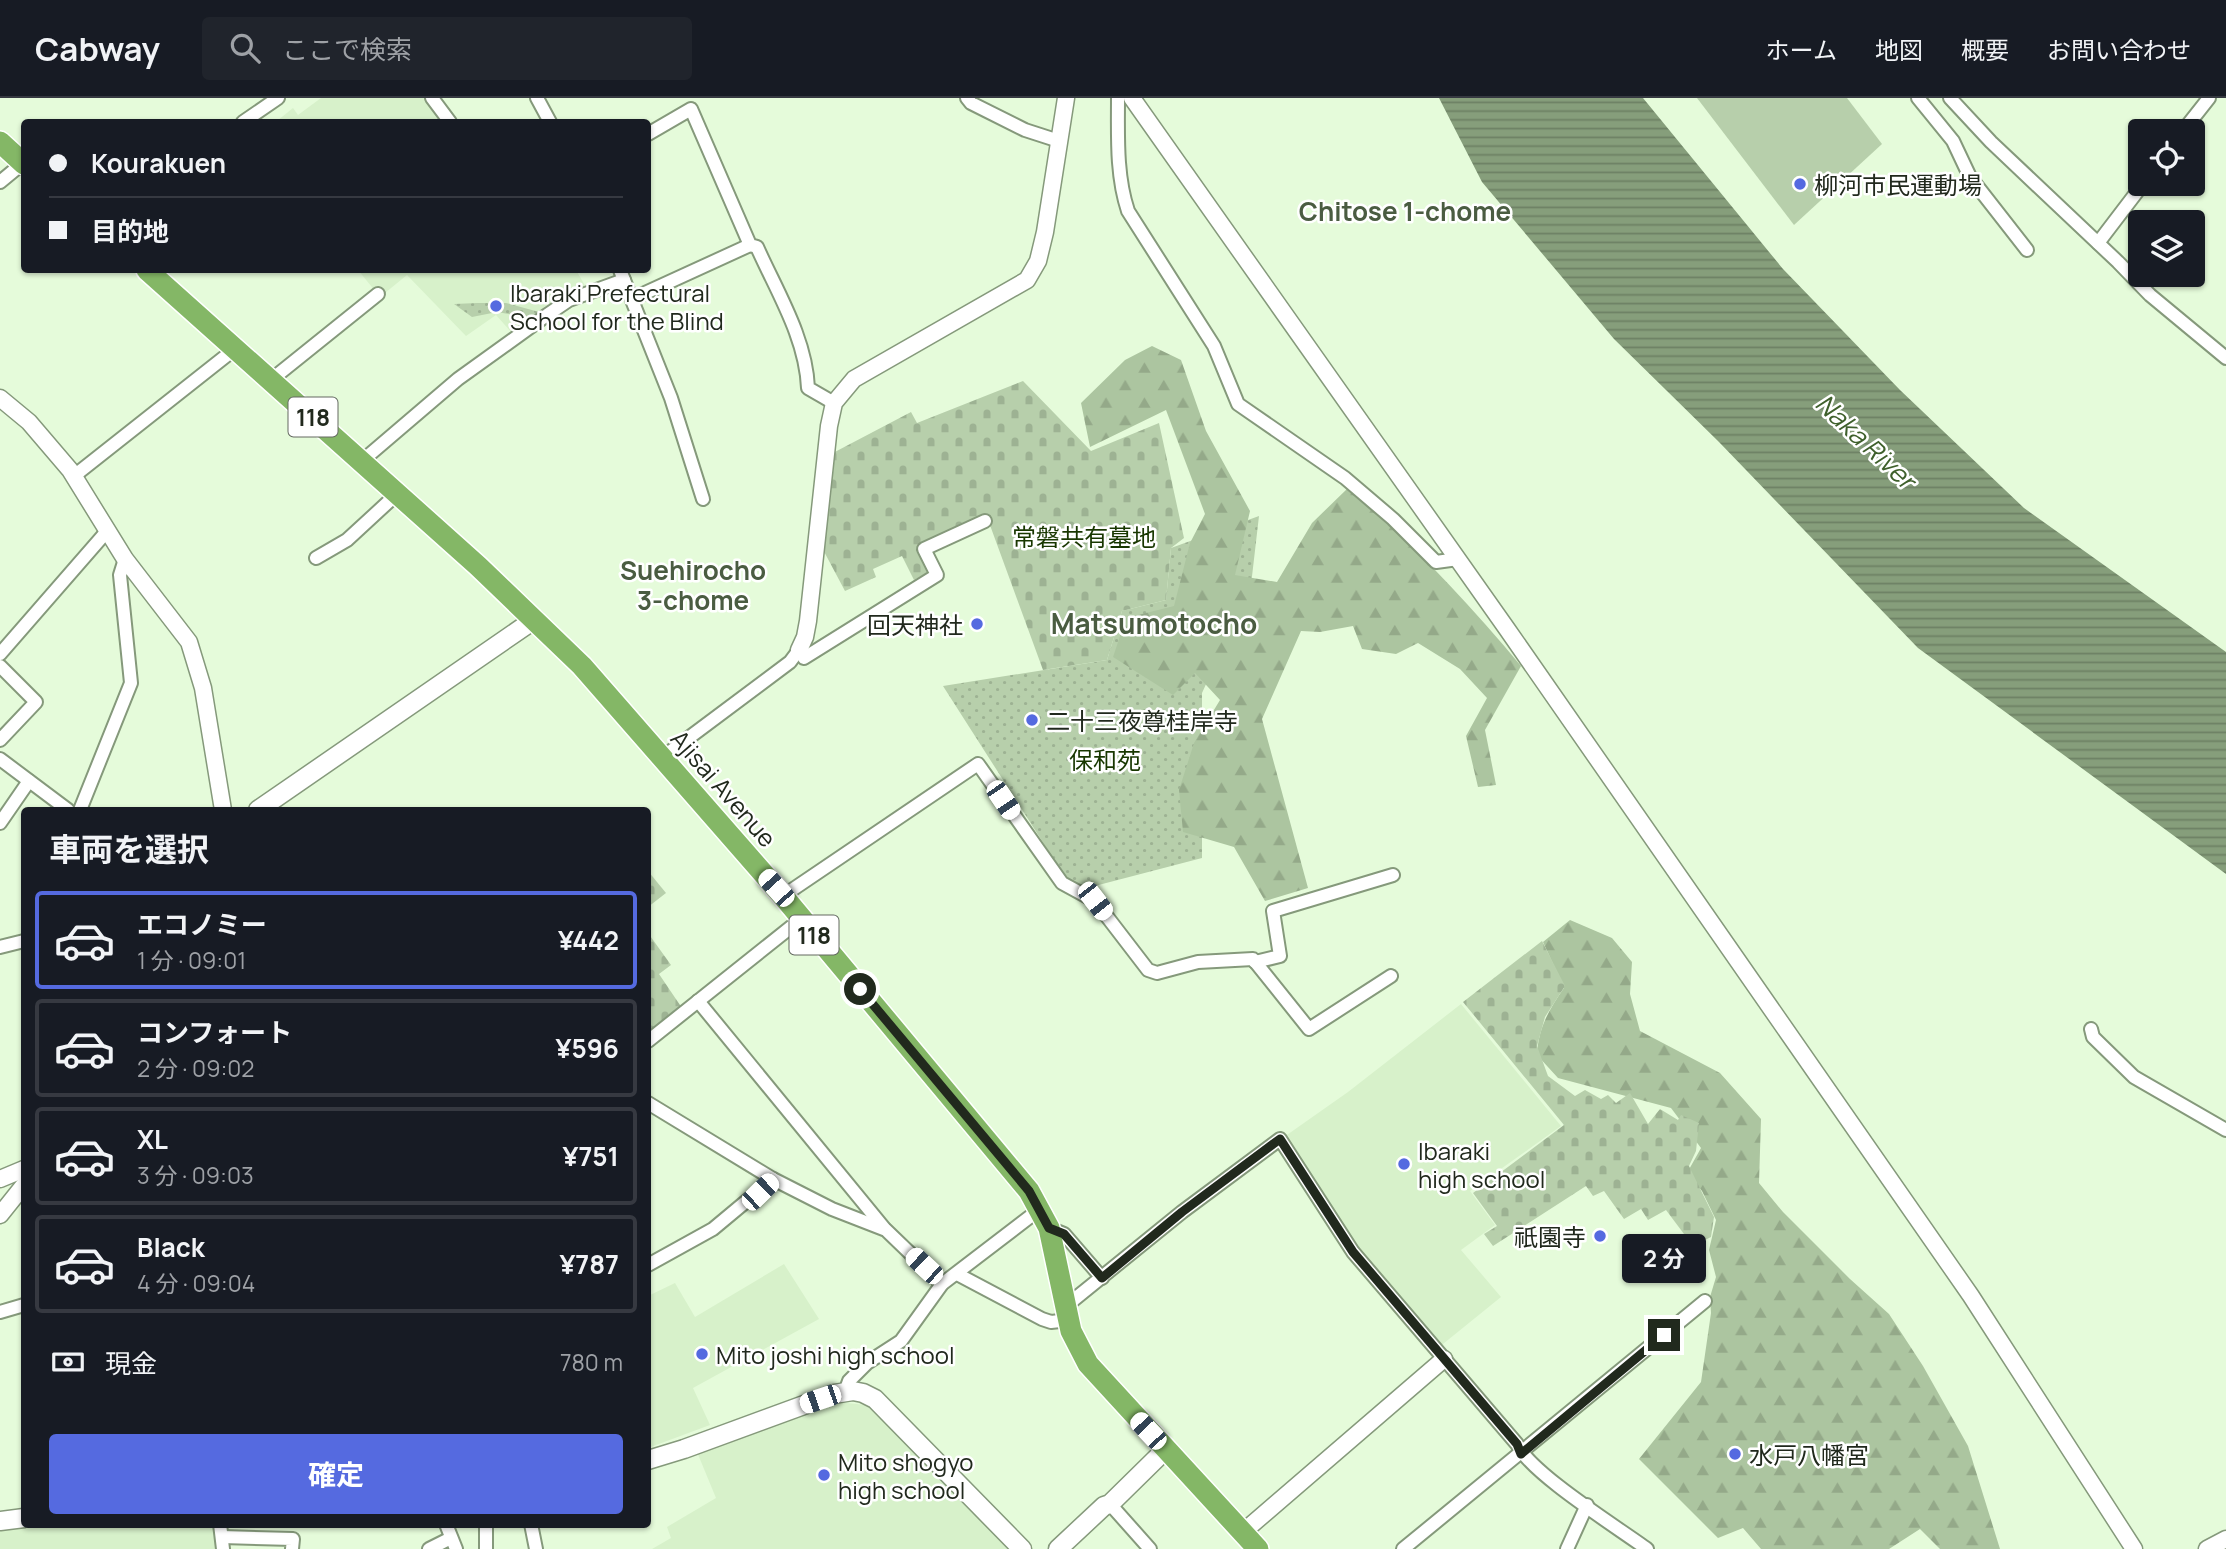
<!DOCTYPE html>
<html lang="ja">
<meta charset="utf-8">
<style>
:root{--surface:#171b24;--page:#20242c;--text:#f1f3f6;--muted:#9ea1a6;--line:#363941;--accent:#556ae0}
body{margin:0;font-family:Manrope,"Noto Sans JP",sans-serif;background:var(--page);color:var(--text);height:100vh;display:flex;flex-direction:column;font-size:26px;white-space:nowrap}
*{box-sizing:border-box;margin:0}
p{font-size:23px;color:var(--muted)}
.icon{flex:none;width:38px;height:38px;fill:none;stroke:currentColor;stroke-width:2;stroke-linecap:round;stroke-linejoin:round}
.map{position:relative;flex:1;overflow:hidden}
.details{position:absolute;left:21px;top:709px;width:630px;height:721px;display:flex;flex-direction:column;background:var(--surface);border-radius:7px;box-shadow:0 2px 5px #0004}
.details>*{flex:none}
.hud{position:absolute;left:21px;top:21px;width:630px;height:154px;border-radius:7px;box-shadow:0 2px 5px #0004;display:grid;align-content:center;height:154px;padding:0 28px;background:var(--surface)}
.tools{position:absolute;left:2128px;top:21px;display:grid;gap:14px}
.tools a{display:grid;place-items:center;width:77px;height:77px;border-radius:7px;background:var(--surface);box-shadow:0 2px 5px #0004;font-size:35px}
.end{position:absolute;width:32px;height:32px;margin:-16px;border:9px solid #21291d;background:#fff;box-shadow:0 0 0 4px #fff}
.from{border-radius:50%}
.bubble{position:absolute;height:49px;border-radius:7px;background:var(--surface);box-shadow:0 2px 5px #0004;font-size:23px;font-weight:700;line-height:49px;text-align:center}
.car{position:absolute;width:21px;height:42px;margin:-21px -10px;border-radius:9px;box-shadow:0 0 5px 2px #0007;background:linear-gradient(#fff 24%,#345 0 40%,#fff 0 76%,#345 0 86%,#fff 0)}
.hud b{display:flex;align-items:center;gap:24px;height:66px;font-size:26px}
.hud b+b{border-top:2px solid var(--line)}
.hud i{width:18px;height:18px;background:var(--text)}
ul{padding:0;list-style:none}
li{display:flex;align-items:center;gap:21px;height:98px;margin:0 14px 10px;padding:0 14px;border:4px solid var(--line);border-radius:7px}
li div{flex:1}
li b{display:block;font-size:26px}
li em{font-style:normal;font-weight:700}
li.on{border-color:var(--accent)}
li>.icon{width:63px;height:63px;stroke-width:1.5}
h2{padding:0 28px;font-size:32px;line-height:84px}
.pay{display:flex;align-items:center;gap:18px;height:77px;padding:0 28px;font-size:26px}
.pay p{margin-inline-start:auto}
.cta{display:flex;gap:14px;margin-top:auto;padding:14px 28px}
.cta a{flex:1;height:80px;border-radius:7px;background:var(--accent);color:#fff;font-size:28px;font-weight:700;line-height:80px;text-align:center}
header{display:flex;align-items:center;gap:42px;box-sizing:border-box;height:98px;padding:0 35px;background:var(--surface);border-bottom:2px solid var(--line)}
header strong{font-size:33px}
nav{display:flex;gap:38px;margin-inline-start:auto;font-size:24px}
.search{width:490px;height:63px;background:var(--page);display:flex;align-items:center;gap:18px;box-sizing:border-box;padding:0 24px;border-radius:7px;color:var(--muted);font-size:26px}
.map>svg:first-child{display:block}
</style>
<header>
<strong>Cabway</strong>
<div class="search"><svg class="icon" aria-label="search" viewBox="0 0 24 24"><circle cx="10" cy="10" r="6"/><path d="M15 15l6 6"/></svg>ここで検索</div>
<nav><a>ホーム</a><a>地図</a><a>概要</a><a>お問い合わせ</a></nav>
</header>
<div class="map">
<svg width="2226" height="1451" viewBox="0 0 2226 1451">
<defs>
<pattern id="grass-dots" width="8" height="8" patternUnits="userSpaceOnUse" patternTransform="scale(1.75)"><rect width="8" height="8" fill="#b7cfab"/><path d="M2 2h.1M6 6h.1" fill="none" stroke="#9db293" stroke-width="1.8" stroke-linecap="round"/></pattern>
<pattern id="forest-firs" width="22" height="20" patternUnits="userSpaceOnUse" patternTransform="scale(1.75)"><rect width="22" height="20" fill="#acc5a0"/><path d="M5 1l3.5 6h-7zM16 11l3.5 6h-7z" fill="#94a989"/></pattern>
<pattern id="cemetery-stones" width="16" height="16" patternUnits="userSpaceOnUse" patternTransform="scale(1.75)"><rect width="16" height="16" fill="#b7cfab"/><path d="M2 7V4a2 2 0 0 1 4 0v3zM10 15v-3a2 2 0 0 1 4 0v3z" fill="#9db293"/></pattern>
<pattern id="water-rules" width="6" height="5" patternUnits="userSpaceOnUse" patternTransform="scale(1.75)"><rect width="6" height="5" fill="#869e7b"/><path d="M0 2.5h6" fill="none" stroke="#6d8164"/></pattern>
</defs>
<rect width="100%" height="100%" fill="#e5fbda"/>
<g fill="#d7f1ca">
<polygon points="321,0 426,0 444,24 278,24 277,23 293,10 298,17"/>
<polygon points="358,172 576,172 587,191 513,236 496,217 466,238 407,177 380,199"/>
<polygon points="1461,906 1561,1028 1470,1093 1495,1127 1461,1152 1501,1199 1438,1250 1356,1152 1284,1039 1348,994"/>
<polygon points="784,1166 819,1221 693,1290 710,1327 648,1350 648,1198 675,1185 695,1219"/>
<polygon points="838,1304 866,1307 893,1326 1011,1451 652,1451 671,1440 667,1429 716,1400 697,1354"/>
<polygon points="34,1426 215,1426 218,1451 0,1451 0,1430"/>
</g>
<g fill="url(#grass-dots)">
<polygon points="477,205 506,205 539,214 530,220 497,214 472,219 454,206"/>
<polygon points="1259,418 1251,487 1202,595 1202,760 1087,790 1067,782 943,588 1107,562 1122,513 1166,502 1171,450"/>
</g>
<g fill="url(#forest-firs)">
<path d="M1152 248 1181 262 1206 333 1250 413 1235 477 1277 484 1312 425 1348 390C1411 444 1468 504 1521 568L1485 632 1496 687 1478 689 1466 638 1487 600 1460 571 1418 545 1396 556 1362 551 1353 528 1320 534 1301 533 1262 621 1308 790 1265 803 1234 749 1183 734 1179 692 1194 645 1220 602 1195 575 1173 597 1113 559 1126 520 1174 508 1190 445 1205 416 1166 312 1090 349 1081 305 1125 262Z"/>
<path d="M1570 822 1612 840 1632 864 1630 896 1640 933 1720 975 1761 1021 1759 1085 1783 1114 1850 1181 1889 1216 1923 1268 1968 1348 2000 1451H1940L1920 1431 1889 1451H1761L1743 1430 1718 1440 1639 1361 1701 1284 1711 1215 1710 1199 1716 1179 1709 1152 1716 1122 1702 1093 1687 1075 1701 1050 1671 1010 1558 980 1537 957C1538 931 1549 911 1564 890L1543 844Z"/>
</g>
<g fill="url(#cemetery-stones)">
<polygon points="1023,283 1091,353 1159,325 1184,440 1171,450 1166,502 1122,513 1107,562 1043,572 987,419 917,452 928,474 914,482 902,458 873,471 876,479 845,493 820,446 831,356 911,314 917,325"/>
<polygon points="648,773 666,795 648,809"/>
<polygon points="648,835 671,867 659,876 682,910 648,936"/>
<polygon points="1542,843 1565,888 1545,919 1537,948 1548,978 1575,998 1585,992 1601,1001 1608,997 1616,1005 1630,995 1648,1026 1660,1011 1678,1022 1681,1017 1699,1025 1696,1053 1689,1068 1714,1119 1711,1139 1693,1148 1666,1112 1648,1122 1641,1111 1624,1121 1604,1093 1593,1098 1586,1088 1493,1148 1484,1136 1497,1128 1473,1095 1564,1027 1463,904"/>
</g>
<polygon fill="#b7cfab" points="1697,0 1847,0 1882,46 1794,127"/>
<polygon fill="url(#water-rules)" points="1439,0 1643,0 1783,171 1900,292 2024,410 2226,554 2226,776 1918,550 1719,344 1614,241 1482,84"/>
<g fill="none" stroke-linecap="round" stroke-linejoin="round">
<g stroke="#85997b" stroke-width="16">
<g id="minor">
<polyline points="432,0 450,24"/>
<polyline points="537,0 550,24"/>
<polyline points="967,0 971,5 1025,32 1059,43"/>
<path d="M1118 0C1118 37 1116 77 1128 113L1214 248 1238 306 1345 380 1393 421 1436 464 1458 461"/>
<polyline points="1918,0 1953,43 1970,79 2027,152"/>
<polyline points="1950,0 1991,44 2118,164 2150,197 2226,260"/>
<polyline points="243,24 278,0"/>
<polyline points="2183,33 2209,0"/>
<path d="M648 36 691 11 750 147 757 149C777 194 806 240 808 290L834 305"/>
<polyline points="0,84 23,65"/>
<polyline points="2098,145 2143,86"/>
<polyline points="620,172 671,300 703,401"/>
<polyline points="632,201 750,147"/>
<polyline points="271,282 378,196"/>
<polyline points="362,363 458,281 547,217 569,202 624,182"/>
<polyline points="74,378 236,250"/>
<polyline points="316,460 347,442 398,395"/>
<polyline points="0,556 108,432"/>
<polyline points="804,560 937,477 924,451 985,423"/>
<polyline points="0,568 36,604 0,642"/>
<polyline points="663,659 790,564 799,552"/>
<polyline points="0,661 68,712"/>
<polyline points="80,712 131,585 120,477 125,461"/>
<polyline points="0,725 29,683"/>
<polyline points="783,798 978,666 1062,785 1095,803 1148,872 1157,875 1198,864 1253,861 1309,931 1391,878"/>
<polyline points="0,849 24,843"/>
<polyline points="1255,864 1280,858 1273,813 1393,777"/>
<polyline points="698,903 884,1130"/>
<polyline points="2091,931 2093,939 2134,979 2226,1032"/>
<polyline points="648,943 801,821"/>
<polyline points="648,1005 773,1081 832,1111 886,1132 942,1186"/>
<polyline points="1049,1130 1064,1136 1102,1180"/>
<polyline points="648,1167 713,1131 773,1081"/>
<polyline points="957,1176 1042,1221 1051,1224 1069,1222"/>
<path d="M1066 1208 1182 1114 1280 1041 1353 1154 1517 1346C1530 1375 1617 1429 1647 1451"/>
<polyline points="0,1214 24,1207"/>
<polyline points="845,1294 849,1283 867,1265 901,1243 942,1186 1040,1111"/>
<polyline points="1110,1406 1150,1451"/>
<polyline points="220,1426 223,1451"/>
<polyline points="446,1426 456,1451"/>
<polyline points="486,1426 486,1451"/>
<polyline points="531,1426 536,1451"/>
<polyline points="222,1439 293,1441 292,1451"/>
<polyline points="429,1451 451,1440"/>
<polyline points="1403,1451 1705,1203"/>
<polyline points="1567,1451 1587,1407"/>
</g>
</g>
<g stroke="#85997b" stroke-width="19">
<g id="tertiary">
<polyline points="1132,0 1507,531 1971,1198 2134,1451"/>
<polyline points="0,300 29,324 70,372 125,461 189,544 203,590 223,712"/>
<polyline points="799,552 805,539 808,523 829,328 834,305 854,281 1027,182 1038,163 1045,134 1066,0"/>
<polyline points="0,1081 24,1071"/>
<polyline points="0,1117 24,1087"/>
<polyline points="1242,1435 1444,1261"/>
<polyline points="2207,1451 2226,1441"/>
</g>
</g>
<g stroke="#85997b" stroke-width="21">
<g id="secondary">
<polyline points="258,712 535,521"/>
<polyline points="648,1362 684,1351 834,1296 853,1293 863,1295 875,1301 1022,1451"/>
<polyline points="0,1423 24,1420"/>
<polyline points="1058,1451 1104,1408 1110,1406 1165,1352"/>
</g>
</g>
<g stroke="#fff" stroke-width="24">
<g id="trunk">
<polyline points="0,44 24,66"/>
<polyline points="147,172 478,468 582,568 783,798 1029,1093 1049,1130 1071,1233 1088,1266 1258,1451"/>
</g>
</g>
<use href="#minor" stroke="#fff" stroke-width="12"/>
<use href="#tertiary" stroke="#fff" stroke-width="16"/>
<use href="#secondary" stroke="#fff" stroke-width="18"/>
<use href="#trunk" stroke="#84b766" stroke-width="21"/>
</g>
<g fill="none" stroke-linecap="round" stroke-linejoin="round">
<polyline stroke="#21291d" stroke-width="9" points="860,891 1029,1093 1049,1130 1064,1136 1102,1180 1182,1114 1280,1041 1353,1154 1517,1346 1521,1356 1664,1237"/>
</g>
<g fill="#556ae0" stroke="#fff" stroke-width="2.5">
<circle cx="1800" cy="86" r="7"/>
<circle cx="496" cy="208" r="7"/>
<circle cx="977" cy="526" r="7"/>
<circle cx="1032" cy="622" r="7"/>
<circle cx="1404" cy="1066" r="7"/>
<circle cx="1600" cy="1138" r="7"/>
<circle cx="702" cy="1256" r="7"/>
<circle cx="1735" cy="1356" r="7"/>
<circle cx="824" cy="1377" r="7"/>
</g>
<g text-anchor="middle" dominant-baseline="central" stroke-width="5" stroke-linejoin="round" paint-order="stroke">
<g fill="#fff" stroke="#646961" stroke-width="2">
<rect x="288.5" y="299.5" width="49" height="39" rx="5"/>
<rect x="789.5" y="817.5" width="49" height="39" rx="5"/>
</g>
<g font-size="23" font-weight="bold" fill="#21291d">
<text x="313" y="319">118</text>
<text x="814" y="837">118</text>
</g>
<g font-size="24" fill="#21291d" stroke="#fff" text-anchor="start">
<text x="1814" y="86">柳河市民運動場</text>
<text x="510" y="194">Ibaraki Prefectural<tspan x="510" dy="28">School for the Blind</tspan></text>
<text x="963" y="526" text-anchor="end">回天神社</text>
<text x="1046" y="622">二十三夜尊桂岸寺</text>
<text x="1418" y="1052">Ibaraki<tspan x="1418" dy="28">high school</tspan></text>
<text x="1586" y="1138" text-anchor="end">祇園寺</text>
<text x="716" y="1256">Mito joshi high school</text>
<text x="1749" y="1356">水戸八幡宮</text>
<text x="838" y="1363">Mito shogyo<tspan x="838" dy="28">high school</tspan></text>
</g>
<g font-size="24" fill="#183700" stroke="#fff">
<text x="1084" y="438">常磐共有墓地</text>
<text x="1105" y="661">保和苑</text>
</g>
<g font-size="24" fill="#21291d" stroke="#fff">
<text transform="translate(724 690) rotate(49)">Ajisai Avenue</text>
</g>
<g font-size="26" font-weight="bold" fill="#4a5c41" stroke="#fff">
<text x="1405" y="113">Chitose 1-chome</text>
<text x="693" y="472">Suehirocho<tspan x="693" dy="30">3-chome</tspan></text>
</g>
<g font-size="26" font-style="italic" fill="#3f602c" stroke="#fff">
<text transform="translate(1866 343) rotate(43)">Naka River</text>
</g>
<g font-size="28" font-weight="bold" fill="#4a5c41" stroke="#fff">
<text x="1154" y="525">Matsumotocho</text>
</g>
</g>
</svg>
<div class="tools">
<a><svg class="icon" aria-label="locate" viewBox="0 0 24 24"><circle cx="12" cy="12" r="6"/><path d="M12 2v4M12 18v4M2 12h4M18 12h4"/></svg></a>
<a><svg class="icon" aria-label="layers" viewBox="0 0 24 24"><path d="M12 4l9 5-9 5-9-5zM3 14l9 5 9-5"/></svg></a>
</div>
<i class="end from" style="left:860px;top:891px"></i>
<i class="end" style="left:1664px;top:1237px"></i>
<div class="bubble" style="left:1622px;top:1136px;width:84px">2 分</div>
<i class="car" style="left:1003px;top:702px;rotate:146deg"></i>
<i class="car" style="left:776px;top:790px;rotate:318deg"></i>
<i class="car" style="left:1095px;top:803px;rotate:142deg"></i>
<i class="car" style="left:760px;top:1094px;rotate:46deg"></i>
<i class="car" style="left:924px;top:1168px;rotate:313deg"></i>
<i class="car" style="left:820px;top:1301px;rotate:251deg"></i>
<i class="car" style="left:1148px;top:1333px;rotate:317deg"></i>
<div class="hud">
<b><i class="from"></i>Kourakuen</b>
<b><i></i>目的地</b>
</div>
<section class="details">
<h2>車両を選択</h2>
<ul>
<li class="on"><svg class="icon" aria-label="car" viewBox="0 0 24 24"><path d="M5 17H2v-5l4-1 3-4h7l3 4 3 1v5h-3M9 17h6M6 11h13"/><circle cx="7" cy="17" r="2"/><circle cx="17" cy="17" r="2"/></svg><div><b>エコノミー</b><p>1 分 · 09:01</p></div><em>¥442</em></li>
<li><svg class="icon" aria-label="car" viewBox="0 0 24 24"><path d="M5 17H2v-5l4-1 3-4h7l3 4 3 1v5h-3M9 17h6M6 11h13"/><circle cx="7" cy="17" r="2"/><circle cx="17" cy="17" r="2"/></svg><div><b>コンフォート</b><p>2 分 · 09:02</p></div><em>¥596</em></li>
<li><svg class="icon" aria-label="car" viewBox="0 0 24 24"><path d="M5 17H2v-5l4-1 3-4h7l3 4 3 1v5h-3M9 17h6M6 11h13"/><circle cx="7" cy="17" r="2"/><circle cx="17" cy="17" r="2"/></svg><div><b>XL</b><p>3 分 · 09:03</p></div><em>¥751</em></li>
<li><svg class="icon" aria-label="car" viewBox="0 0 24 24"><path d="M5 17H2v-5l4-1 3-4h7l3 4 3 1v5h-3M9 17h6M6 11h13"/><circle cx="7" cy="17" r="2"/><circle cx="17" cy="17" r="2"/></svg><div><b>Black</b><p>4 分 · 09:04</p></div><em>¥787</em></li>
</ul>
<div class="pay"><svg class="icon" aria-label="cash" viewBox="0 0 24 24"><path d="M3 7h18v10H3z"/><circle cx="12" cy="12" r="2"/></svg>現金<p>780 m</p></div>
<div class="cta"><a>確定</a></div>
</section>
</div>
